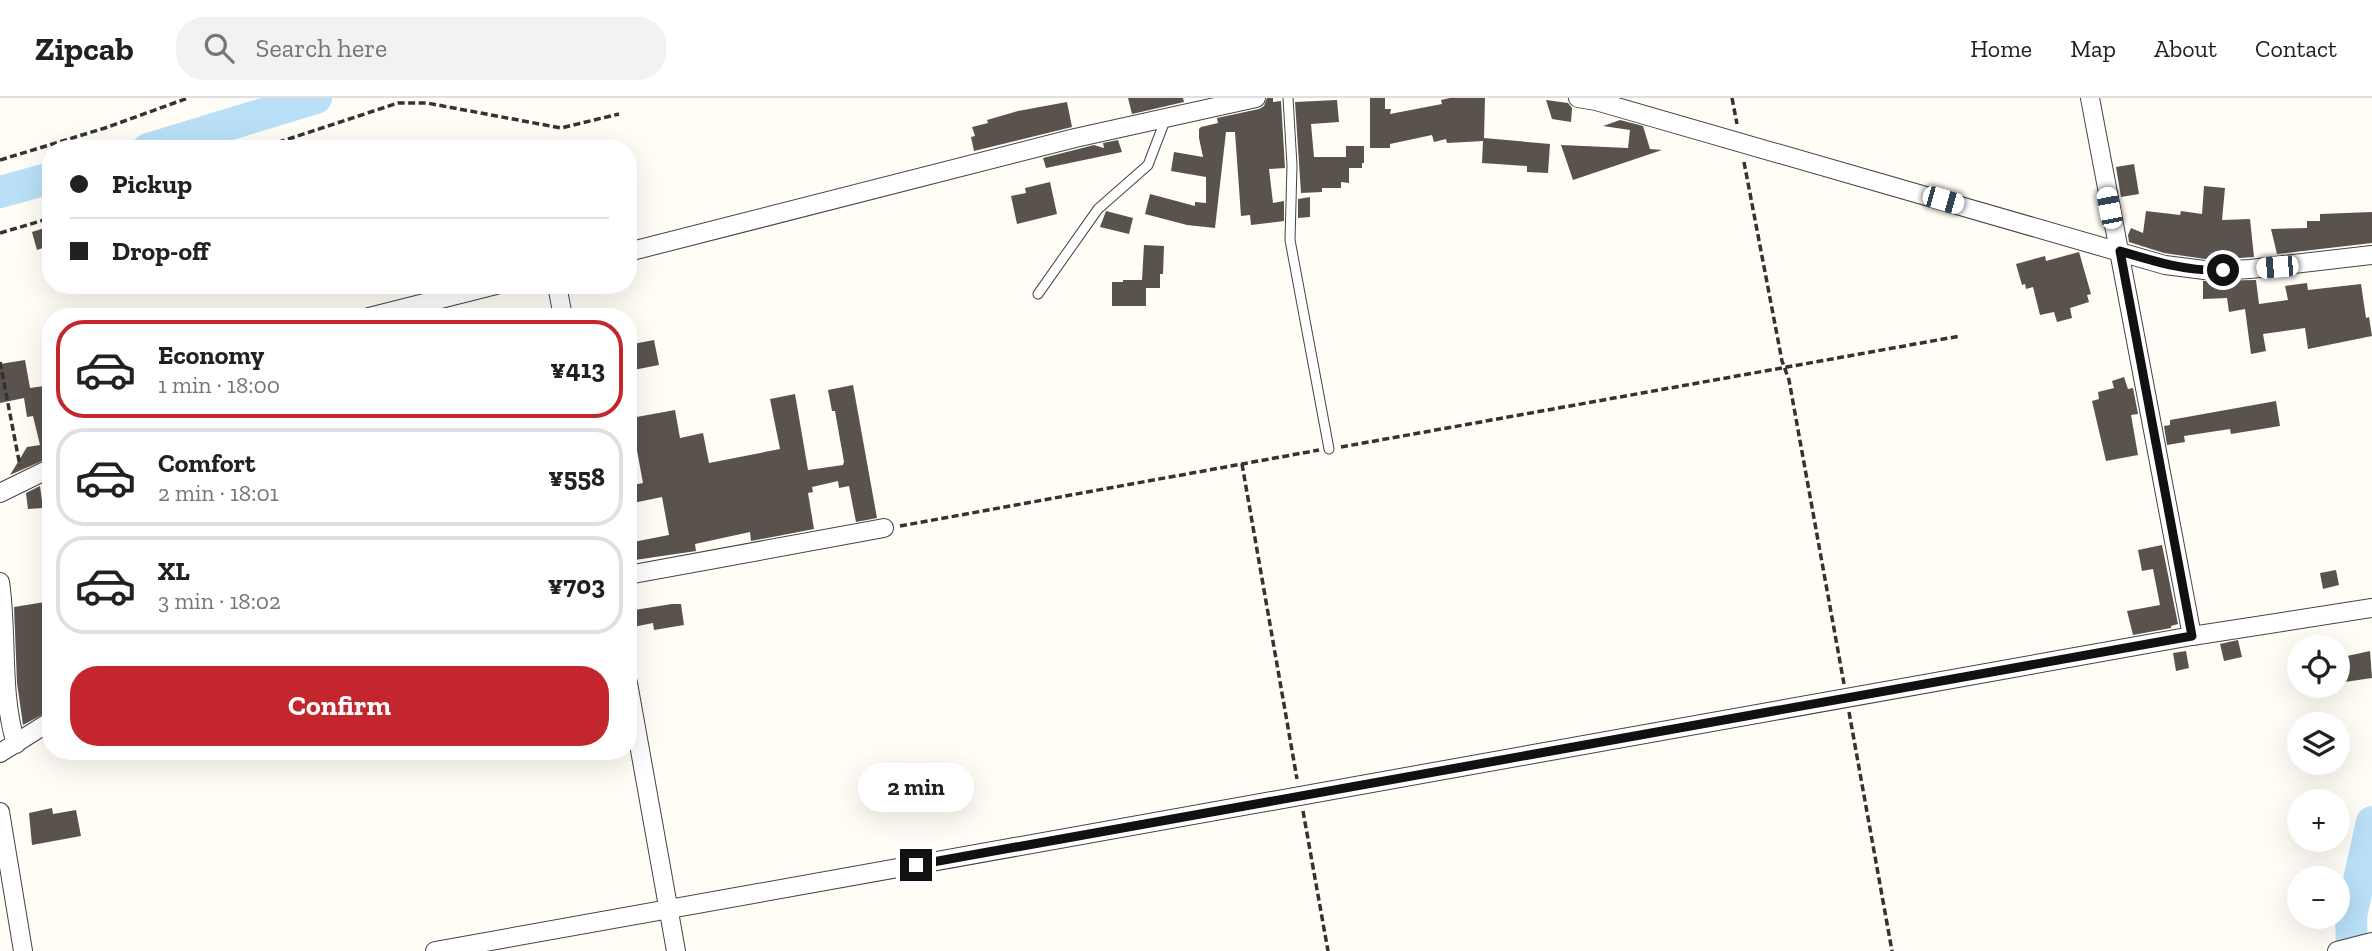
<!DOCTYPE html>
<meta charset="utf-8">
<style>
:root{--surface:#fff;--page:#f2f2f2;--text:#202124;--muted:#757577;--line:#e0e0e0;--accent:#c4262e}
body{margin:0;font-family:"Zilla Slab",serif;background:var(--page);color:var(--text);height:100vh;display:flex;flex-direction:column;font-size:26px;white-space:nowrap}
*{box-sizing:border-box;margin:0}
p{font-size:23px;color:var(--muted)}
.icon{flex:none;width:38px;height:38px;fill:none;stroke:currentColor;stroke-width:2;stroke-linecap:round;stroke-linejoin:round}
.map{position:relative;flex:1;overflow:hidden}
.drawer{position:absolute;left:42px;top:210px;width:595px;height:452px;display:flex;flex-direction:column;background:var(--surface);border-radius:28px;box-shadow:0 7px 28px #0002}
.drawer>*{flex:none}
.banner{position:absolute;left:42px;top:42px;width:595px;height:154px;border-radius:28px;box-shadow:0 7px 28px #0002;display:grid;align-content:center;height:154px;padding:0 28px;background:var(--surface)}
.fabs{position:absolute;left:2287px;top:537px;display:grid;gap:14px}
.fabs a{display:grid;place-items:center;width:63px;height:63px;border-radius:50%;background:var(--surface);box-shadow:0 7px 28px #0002;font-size:35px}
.end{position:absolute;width:32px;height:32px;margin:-16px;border:9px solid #111;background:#fff;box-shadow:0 0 0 4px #fff}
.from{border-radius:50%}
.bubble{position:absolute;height:49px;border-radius:24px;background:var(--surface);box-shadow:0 7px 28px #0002;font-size:23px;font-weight:800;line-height:49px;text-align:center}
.car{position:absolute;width:21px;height:42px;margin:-21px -10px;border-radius:9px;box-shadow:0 0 5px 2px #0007;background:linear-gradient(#fff 24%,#345 0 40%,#fff 0 76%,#345 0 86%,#fff 0)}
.banner b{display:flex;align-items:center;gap:24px;height:66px;font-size:26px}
.banner b+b{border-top:2px solid var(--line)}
.banner i{width:18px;height:18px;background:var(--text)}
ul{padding:12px 0 0;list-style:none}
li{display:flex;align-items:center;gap:21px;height:98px;margin:0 14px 10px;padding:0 14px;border:4px solid var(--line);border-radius:28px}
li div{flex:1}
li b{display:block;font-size:26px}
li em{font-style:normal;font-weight:800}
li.active{border-color:var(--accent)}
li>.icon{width:63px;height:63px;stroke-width:1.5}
.primary-button{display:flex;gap:14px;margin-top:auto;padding:14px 28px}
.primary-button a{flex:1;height:80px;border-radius:28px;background:var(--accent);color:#fff;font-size:28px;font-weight:800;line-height:80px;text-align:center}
header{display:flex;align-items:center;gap:42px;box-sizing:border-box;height:98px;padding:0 35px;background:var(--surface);border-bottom:2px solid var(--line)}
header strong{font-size:33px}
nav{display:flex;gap:38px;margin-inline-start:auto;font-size:24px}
.search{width:490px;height:63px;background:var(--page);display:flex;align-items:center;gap:18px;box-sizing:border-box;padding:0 24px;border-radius:28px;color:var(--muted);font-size:26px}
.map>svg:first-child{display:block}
</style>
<header>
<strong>Zipcab</strong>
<div class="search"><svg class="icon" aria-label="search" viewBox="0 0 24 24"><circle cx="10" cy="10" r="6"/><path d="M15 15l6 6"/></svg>Search here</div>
<nav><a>Home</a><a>Map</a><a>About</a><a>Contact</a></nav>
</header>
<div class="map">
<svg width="2372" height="853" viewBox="0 0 2372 853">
<rect width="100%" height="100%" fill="#fffdf5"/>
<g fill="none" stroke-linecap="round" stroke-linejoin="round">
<g stroke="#b9e0f7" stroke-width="32">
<polyline points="148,51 316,0"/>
<polyline points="0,94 51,80"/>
<polyline points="2352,853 2351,818 2372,724"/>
</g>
</g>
<g fill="#5a524d">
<polygon points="1128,0 1183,0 1184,4 1132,16"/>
<polygon points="1267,0 1273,0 1273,4 1281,3 1285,70 1269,71 1273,105 1284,103 1284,123 1251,127 1250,117 1241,118 1235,34 1226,34 1215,130 1187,127 1145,116 1150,96 1195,108 1195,104 1206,105 1206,79 1171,73 1174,54 1203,59 1199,40 1199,31 1201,29 1218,25 1217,20 1259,11 1264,8"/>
<polygon points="1370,0 1385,0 1385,11 1391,11 1390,16 1442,6 1441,2 1450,0 1485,0 1484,40 1550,46 1548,75 1527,74 1527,68 1482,65 1483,43 1447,45 1446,41 1434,44 1432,37 1390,46 1390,50 1370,50"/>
<polygon points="1337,2 1339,24 1311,26 1314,59 1346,59 1346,48 1364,48 1364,65 1362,65 1362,70 1349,70 1349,85 1341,84 1341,90 1322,90 1322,94 1301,95 1295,4"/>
<polygon points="1546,2 1568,5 1572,10 1571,24 1552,21"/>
<polygon points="1067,4 1072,29 974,53 971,39 975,38 972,29 988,25 987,22 1018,13"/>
<polygon points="1620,22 1643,28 1650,51 1662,52 1573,82 1561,47 1628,50 1630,32 1603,28"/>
<polygon points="1118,42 1122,54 1046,70 1043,60 1094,47 1104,50 1103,45"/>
<polygon points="2134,66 2139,96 2121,99 2116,69"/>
<polygon points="1050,84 1057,116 1017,126 1011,98 1026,95 1025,90"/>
<polygon points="2204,88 2225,90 2222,122 2250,121 2254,159 2212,162 2164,155 2129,144 2128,137 2131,130 2143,135 2146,113 2180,117 2181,113 2202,116"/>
<polygon points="1310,99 1310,119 1298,120 1298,101"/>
<polygon points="1106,113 1133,120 1129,136 1100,129"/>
<polygon points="2372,114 2372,145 2277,156 2271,131 2307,130 2307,123 2320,123 2320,116"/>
<polygon points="51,128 51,147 37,152 32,134"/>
<polygon points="1144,147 1164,148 1163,176 1160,176 1160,190 1146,190 1146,208 1112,208 1112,184 1123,184 1123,182 1142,182"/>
<polygon points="2079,154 2091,196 2087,197 2089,204 2070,210 2072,220 2057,224 2054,214 2040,217 2033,189 2026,191 2025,186 2022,187 2016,166 2045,158 2046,163"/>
<polygon points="2256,182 2259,206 2288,202 2285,188 2307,185 2308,192 2361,186 2366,220 2369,219 2372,238 2308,251 2305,230 2263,236 2266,253 2251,256 2245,211 2229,214 2227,200 2203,201 2203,183"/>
<polygon points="654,242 659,267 628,273 628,247"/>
<polygon points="25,262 30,290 51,287 51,359 10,377 27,349 40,347 33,318 27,319 24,300 0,305 0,266"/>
<polygon points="2124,279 2128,291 2133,290 2138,316 2131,317 2138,357 2106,363 2092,303 2099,301 2098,294 2114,290 2112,283"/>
<polygon points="853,287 877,420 856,424 849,388 839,390 838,383 812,389 813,394 808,395 814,431 751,443 750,434 695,446 696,453 628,463 628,445 669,437 662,399 628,406 628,388 643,385 631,320 675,312 680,340 703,335 709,365 780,351 770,301 795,296 808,372 843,367 844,364 835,313 832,313 828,292"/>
<polygon points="2276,303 2280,328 2231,336 2230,331 2184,338 2185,344 2167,347 2164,328 2170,327 2170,322"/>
<polygon points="40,388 43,410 28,411 26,395"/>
<polygon points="2162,447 2178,526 2171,528 2171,530 2133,537 2127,513 2160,507 2153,471 2142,473 2138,452"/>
<polygon points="2336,472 2339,487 2323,491 2320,475"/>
<polygon points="45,504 51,526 51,612 23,627 17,585 14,509"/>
<polygon points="672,506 681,506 684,527 654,532 653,525 628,530 628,513"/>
<polygon points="2238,542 2242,559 2224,563 2220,546"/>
<polygon points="2186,553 2189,570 2176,573 2173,555"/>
<polygon points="2370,553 2372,580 2338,585 2338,560"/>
<polygon points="52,710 53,716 76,712 81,738 32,747 29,715"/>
</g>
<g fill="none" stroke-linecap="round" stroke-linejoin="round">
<g stroke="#444" stroke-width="11">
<g id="lane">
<polyline points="1288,0 1292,67 1290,142 1329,351"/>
<polyline points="1038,196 1098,111 1148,67 1166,20"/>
</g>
</g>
<g stroke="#444" stroke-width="20">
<g id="street">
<polyline points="1578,0 1596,3 2165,167 2212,173 2250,171 2372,157"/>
<polyline points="2090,0 2192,538"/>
<polyline points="628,154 1075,40 1256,0"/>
<polyline points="557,187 563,219"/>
<polyline points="369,219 496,187"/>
<polyline points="0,395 51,370"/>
<polyline points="628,477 884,430"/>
<path d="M0 484C8 538 0 594 16 646"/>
<polyline points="628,585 676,853"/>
<polyline points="0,655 51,623"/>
<polyline points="0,714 23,853"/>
<polyline points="435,853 2192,538 2372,510"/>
<polyline points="2337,853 2372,844"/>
</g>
</g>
<g stroke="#333" stroke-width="3.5" stroke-dasharray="7 3.5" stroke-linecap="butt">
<polyline points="1732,0 1737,26"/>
<polyline points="258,51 398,5 427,5 561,30 619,16"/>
<polyline points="0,62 105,30 188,0"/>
<polyline points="1744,64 1782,263 1789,282 1844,586"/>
<polyline points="0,135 51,120"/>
<polyline points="0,264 20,368"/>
<polyline points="1341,349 1960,238"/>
<polyline points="1242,366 1297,681"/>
<polyline points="900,428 1319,352"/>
<polyline points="1849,614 1892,853"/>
<polyline points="1303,713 1328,853"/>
</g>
<use href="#lane" stroke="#fff" stroke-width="9"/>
<use href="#street" stroke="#fff" stroke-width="18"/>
</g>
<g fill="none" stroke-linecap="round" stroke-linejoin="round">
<path stroke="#111" stroke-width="9" d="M916 767 2192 538 2120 153C2154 163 2187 174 2223 172"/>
</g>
</svg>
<div class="fabs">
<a><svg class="icon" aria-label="locate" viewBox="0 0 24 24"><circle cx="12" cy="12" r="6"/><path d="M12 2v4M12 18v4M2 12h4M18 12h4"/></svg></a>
<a><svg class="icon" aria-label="layers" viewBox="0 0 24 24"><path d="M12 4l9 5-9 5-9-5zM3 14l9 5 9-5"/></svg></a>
<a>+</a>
<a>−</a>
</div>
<i class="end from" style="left:2223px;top:172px"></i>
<i class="end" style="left:916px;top:767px"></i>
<div class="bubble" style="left:858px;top:665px;width:116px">2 min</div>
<i class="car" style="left:1943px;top:102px;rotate:106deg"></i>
<i class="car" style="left:2109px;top:110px;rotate:349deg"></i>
<i class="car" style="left:2277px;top:169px;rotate:265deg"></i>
<div class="banner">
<b><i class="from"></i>Pickup</b>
<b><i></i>Drop-off</b>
</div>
<section class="drawer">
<ul>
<li class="active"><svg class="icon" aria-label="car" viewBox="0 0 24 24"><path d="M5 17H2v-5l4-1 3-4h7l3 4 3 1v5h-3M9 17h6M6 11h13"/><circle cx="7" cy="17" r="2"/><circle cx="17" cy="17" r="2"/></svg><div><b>Economy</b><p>1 min · 18:00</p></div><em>¥413</em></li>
<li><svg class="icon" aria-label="car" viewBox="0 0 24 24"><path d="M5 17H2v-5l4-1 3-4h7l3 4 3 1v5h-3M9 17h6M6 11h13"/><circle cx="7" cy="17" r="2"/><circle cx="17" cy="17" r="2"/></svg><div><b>Comfort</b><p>2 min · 18:01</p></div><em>¥558</em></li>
<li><svg class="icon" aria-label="car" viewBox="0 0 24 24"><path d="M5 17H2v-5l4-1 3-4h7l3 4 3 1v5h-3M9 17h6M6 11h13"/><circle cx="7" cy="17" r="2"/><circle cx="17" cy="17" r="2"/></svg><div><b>XL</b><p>3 min · 18:02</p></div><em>¥703</em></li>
</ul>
<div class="primary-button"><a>Confirm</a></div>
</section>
</div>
